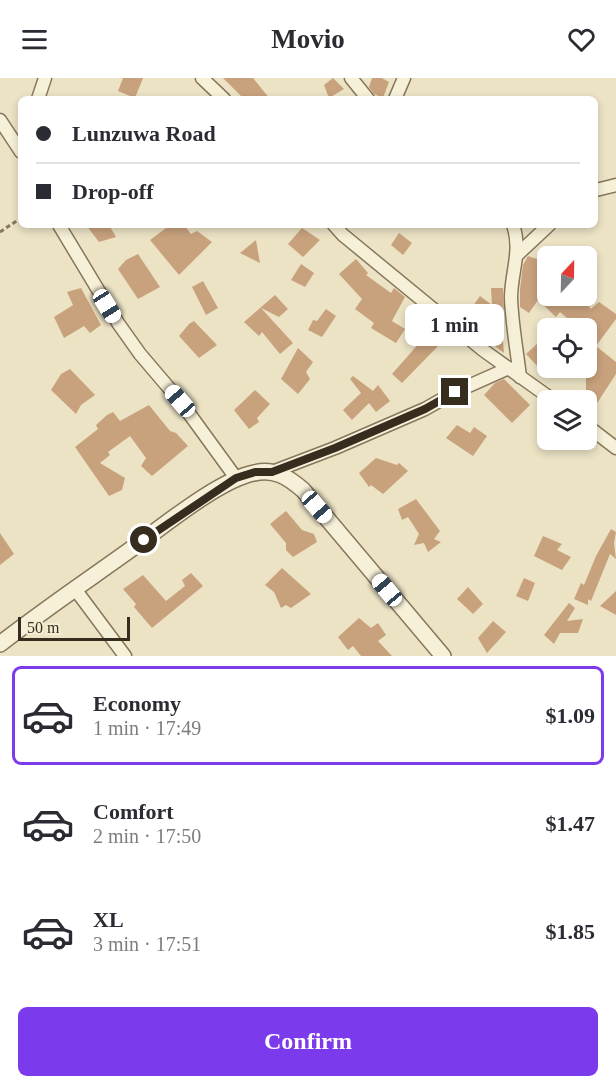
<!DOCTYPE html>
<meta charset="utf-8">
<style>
:root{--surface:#fff;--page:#f2f2f3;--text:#2b2b33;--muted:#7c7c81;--line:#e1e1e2;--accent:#7c3aed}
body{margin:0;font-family:"Times New Roman",serif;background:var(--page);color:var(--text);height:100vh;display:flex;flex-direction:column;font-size:22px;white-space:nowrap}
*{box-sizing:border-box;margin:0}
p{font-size:20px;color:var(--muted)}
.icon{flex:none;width:33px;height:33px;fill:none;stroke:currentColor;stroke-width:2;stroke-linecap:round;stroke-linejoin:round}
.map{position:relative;height:578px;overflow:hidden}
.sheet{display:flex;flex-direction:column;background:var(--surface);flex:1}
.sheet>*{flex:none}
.guide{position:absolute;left:18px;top:18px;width:580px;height:132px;border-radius:9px;box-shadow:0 3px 9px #0003;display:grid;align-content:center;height:132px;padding:0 18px;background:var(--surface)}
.needle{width:39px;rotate:22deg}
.fabs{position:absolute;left:537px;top:168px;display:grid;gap:12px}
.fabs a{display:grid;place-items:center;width:60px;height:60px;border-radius:9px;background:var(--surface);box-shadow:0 3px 9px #0003;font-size:30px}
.scale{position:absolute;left:18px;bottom:15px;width:112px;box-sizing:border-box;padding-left:6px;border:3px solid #372d1f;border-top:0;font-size:16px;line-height:21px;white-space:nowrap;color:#372d1f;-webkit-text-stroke:4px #f4edd4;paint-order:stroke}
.end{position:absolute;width:27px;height:27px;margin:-14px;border:8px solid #372d1f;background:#fff;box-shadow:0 0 0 3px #fff}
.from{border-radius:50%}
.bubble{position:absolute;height:42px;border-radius:9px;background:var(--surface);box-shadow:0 3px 9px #0003;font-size:20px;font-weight:600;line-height:42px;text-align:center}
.car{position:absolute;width:18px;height:36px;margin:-18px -9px;border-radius:8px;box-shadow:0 0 4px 2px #0007;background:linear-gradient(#fff 24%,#345 0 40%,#fff 0 76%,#345 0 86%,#fff 0)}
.guide b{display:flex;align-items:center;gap:21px;height:57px;font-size:22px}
.guide b+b{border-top:2px solid var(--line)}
.guide i{width:15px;height:15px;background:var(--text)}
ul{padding:10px 0 0;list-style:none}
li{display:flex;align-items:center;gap:18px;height:99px;margin:0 12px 9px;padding:0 6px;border:3px solid transparent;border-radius:9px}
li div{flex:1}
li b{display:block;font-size:22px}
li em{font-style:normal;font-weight:600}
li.active{border-color:var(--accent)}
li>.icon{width:54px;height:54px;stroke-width:1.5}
.button{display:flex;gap:12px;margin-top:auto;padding:12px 18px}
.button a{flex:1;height:69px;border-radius:9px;background:var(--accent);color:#fff;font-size:24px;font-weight:600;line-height:69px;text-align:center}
header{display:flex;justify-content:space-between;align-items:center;height:78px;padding:0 18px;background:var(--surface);font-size:27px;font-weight:600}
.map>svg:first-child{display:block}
</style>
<header><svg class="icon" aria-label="menu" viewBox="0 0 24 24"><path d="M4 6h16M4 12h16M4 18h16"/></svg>Movio<svg class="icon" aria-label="heart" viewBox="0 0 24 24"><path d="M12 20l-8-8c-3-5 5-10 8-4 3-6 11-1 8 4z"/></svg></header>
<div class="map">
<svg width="616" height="578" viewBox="0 0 616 578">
<rect width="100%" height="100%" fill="#ece3c5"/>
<g fill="#c8a27d">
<polygon points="123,0 143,0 135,20 118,13"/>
<polygon points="223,0 253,0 270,21 244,21"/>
<polygon points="333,0 344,11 329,20 324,7"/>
<polygon points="372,0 382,0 389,4 383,20 374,16 369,9"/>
<polygon points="86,147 109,147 116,159 99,164"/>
<polygon points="170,147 184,147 191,156 197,153 212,164 179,197 150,162"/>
<polygon points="302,150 320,162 303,179 288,166"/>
<polygon points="399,155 412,165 403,177 391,167"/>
<polygon points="256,162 260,185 240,175"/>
<polygon points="138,176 160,209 138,221 118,191 126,182"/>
<polygon points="528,178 548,185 548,200 541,218 580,218 591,231 599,224 616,236 616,241 596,268 616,284 616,296 588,339 586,339 586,261 589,250 578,250 560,234 556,239 538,222 529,235 520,229 520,211 523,187"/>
<polygon points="356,181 368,195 366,197 391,215 394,210 405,219 392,243 405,251 396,265 371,250 374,245 355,231 362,221 339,196"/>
<polygon points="301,186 314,195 305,209 291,202"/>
<polygon points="203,203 218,230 206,237 192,209"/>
<polygon points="81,210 101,247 90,255 84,248 64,260 54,239 73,227 67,214"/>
<polygon points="491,210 503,210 504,236 501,240 504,275 475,253 478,249 475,246 478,242 468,235 480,218 492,227"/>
<polygon points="275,217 288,231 279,239 261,230 293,265 280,276 262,254 259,258 244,244"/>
<polygon points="326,231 336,238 322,259 308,252 313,242 317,243"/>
<polygon points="194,243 217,267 199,280 179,258 189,246"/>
<polygon points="429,254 440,266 402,305 392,296"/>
<polygon points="548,256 548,285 541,292 526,276"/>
<polygon points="298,270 313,284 306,294 310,301 298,316 281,301"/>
<polygon points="70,291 95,317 81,327 76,336 51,312 61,296"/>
<polygon points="353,298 373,313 378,307 390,323 376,334 369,325 352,342 343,332 361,315 350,301"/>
<polygon points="504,301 530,327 512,345 484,317 495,305"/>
<polygon points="255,312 270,326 257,340 259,344 249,351 234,332"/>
<polygon points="149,327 170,353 176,355 188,368 152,398 141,388 146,380 130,358 108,374 110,377 100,385 125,400 122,412 109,418 75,369 98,351 96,347 107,337 113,334 120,343"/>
<polygon points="457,347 470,355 474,349 487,358 473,378 446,360"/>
<polygon points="376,380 397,387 399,385 408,393 383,416 371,407 369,409 359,395"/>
<polygon points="416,421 440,453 434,461 441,464 428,474 424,465 414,467 419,456 408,439 402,442 398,431"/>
<polygon points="286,433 302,452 314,456 317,464 293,479 286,472 286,465 270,446"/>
<polygon points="611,451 616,454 614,465 616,481 610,476 591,523 588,521 588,527 574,521 581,505 584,507 596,478"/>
<polygon points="0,455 14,476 0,487"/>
<polygon points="543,458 562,466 557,472 571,479 562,492 534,478"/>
<polygon points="282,490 311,516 291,530 286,527 281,530 274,514 265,507"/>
<polygon points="191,495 203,508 152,550 134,529 136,526 123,511 143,497 166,523 185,508 182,502"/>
<polygon points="524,500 535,505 528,523 516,518"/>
<polygon points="468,509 483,526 473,536 457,521"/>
<polygon points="616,513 616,537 600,528"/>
<polygon points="569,525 575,530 567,543 583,541 578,555 560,555 554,566 544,557"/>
<polygon points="359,540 371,550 378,545 386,557 378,563 392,578 361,578 353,568 348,572 338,559"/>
<polygon points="493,543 506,554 487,575 478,560"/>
</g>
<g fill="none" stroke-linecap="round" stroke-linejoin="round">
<g stroke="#86765c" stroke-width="15">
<g id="minor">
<polyline points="202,0 224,21"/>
<polyline points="351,0 368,21"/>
<polyline points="38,21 45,0"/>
<polyline points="395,21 404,0"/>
<polyline points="0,42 21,74"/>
<polyline points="596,112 616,107"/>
<polyline points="59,147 118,245 140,276 180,323 236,400"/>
<polyline points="334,147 343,157 483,272 553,322"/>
<path d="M513 147C522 172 511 195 511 220 512 247 517 273 520 299"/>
<polyline points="517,177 549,147"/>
<polyline points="586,347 616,370"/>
<polyline points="272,394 335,370 425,331 455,314 509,290"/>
<polyline points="75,511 125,578"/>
</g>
</g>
<g stroke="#86765c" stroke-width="18">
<path id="tertiary" d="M0 566C46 530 94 498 141 464 168 444 222 401 254 395 274 390 288 399 303 412L443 578"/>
</g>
<polyline stroke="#86765c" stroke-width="3" stroke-dasharray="4.5 3" stroke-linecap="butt" points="0,154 21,140"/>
<use href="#minor" stroke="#f7f0d8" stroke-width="12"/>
<use href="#tertiary" stroke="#f7f0d8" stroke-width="15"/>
</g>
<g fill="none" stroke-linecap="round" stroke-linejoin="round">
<polyline stroke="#372d1f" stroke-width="8" points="144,462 236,400 255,394 272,394 335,370 425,331 455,314"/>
</g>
</svg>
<div class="fabs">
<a><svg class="needle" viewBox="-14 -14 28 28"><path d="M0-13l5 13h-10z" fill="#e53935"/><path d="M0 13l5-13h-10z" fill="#7c7c81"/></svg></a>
<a><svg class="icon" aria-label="locate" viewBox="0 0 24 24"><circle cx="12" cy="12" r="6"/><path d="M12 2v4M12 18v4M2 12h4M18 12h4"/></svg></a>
<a><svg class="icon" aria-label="layers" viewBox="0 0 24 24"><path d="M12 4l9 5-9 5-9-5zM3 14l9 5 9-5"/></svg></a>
</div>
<div class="scale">50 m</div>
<i class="end from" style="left:144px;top:462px"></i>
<i class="end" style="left:455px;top:314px"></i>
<div class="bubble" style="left:405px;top:226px;width:99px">1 min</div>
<i class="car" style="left:107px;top:228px;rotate:148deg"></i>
<i class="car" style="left:180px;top:323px;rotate:319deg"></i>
<i class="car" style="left:317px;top:429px;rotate:139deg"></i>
<i class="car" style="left:387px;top:512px;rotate:320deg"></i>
<div class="guide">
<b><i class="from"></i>Lunzuwa Road</b>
<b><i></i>Drop-off</b>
</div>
</div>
<section class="sheet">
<ul>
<li class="active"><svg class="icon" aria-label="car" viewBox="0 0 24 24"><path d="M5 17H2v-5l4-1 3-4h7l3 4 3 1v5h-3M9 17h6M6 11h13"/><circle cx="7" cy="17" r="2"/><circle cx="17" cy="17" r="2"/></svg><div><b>Economy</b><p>1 min · 17:49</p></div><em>$1.09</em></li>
<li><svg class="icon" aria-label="car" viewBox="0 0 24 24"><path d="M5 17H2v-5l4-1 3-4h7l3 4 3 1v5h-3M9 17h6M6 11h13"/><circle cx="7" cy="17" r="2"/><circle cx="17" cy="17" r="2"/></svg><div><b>Comfort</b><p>2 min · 17:50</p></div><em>$1.47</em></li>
<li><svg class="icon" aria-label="car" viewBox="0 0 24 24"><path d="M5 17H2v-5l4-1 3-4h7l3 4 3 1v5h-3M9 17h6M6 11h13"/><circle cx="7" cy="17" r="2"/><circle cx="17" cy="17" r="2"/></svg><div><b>XL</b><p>3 min · 17:51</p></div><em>$1.85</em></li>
</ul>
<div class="button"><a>Confirm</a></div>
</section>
